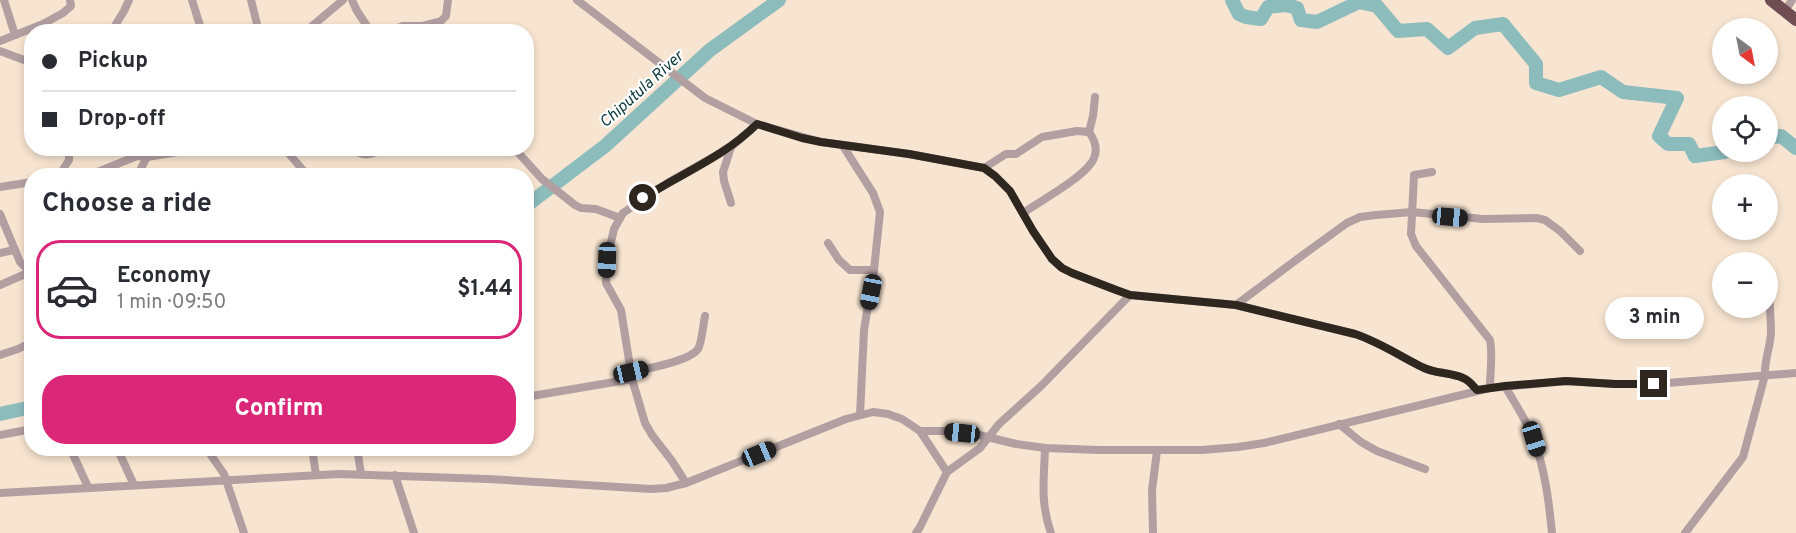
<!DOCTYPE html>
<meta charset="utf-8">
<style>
:root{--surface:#fff;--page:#f2f2f3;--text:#2b2b33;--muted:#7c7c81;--line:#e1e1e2;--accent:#db2777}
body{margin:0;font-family:Overpass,sans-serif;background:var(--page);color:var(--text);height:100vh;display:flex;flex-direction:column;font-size:22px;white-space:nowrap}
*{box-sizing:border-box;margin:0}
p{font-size:20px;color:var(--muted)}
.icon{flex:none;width:33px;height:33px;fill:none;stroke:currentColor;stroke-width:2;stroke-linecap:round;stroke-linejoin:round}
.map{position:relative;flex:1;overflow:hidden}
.sheet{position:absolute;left:24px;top:168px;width:510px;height:288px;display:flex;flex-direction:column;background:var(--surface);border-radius:24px;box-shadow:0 3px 9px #0003}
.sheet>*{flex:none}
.guide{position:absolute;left:24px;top:24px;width:510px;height:132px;border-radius:24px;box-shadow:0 3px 9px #0003;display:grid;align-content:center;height:132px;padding:0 18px;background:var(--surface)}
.needle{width:39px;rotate:148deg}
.tools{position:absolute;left:1712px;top:18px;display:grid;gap:12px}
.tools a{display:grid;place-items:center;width:66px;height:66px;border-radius:50%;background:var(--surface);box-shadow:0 3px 9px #0003;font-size:30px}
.end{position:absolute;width:27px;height:27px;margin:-14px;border:8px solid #2e2720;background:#fff;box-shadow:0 0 0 3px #fff}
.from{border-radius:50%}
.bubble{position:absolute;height:42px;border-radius:21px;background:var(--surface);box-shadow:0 3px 9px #0003;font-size:20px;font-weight:700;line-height:42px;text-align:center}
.car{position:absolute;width:18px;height:36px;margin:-18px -9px;border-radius:8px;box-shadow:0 0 4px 2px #0007;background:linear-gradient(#222 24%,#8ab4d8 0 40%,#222 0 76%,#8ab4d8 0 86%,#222 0)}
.guide b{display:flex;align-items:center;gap:21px;height:57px;font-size:22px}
.guide b+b{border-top:2px solid var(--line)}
.guide i{width:15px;height:15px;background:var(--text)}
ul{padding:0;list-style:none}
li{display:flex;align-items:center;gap:18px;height:99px;margin:0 12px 9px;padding:0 6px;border:3px solid var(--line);border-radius:24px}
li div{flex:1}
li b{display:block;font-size:22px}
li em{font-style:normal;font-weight:700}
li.on{border-color:var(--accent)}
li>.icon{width:54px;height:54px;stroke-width:1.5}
h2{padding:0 18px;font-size:27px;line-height:72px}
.primary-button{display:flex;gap:12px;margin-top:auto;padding:12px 18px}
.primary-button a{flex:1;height:69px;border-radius:24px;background:var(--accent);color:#fff;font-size:24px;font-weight:700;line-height:69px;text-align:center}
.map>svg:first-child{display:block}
</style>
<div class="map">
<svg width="1796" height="533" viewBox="0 0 1796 533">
<rect width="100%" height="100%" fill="#f8e5d1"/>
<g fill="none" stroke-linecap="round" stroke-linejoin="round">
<g stroke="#8dbcbd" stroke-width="14">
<polyline points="1232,0 1239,14 1246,17 1261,19 1268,7 1286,5 1297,8 1301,20 1317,22 1359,2 1377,6 1398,31 1427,29 1448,48 1475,28 1503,24 1536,64 1536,83 1559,90 1601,77 1623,92 1677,98 1659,136 1668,144 1689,144 1695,156 1725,152"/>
<polyline points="1767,138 1781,136 1796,148"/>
<polyline points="526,206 605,146 710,50 779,0"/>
<polyline points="0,414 32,407"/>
</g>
<g stroke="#b19fa2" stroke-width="8">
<polyline points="4,0 15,35"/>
<polyline points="192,0 202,32"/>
<polyline points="251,0 259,32"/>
<polyline points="352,0 357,11 371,32"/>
<path d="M577 0 705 98 757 124 821 142 909 154 984 168 995 176 1010 191 1033 231 1052 259 1062 268 1072 273 1130 295 1236 305 1355 334C1379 342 1400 356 1422 367 1435 374 1450 372 1463 378 1469 380 1473 386 1477 390"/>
<polyline points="1785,11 1792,0"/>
<polyline points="111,32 124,11 129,0"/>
<polyline points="305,32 343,0"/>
<polyline points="388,32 403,26 422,26 441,21 446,16 448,0"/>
<polyline points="0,41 43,24 63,13 71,6 70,0"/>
<polyline points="0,51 32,63"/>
<polyline points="1089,132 1093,116 1095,97"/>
<polyline points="843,146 873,193 880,212 874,270 864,330 860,415"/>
<polyline points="284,148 308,176"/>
<path d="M352 148C363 158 372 155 384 148"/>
<polyline points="514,148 542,179 575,205 581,208 596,209 620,218"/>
<path d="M984 168 1006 154H1016L1042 137 1077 131 1089 132C1094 139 1098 149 1094 158 1087 176 1040 201 1023 213"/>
<path d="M1432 172 1414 175 1411 234 1416 246 1490 340C1493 354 1490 372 1490 388"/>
<polyline points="59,176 69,160 69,148"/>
<polyline points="74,176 95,173 137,156 147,157"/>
<polyline points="137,176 147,157 202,148"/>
<polyline points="0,187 32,182"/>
<polyline points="731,203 724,181 723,172 726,163 731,147 757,124"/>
<polyline points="0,214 20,262 32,274"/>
<polyline points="828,243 839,260 850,270 874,270"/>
<polyline points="0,253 14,250"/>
<polyline points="0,285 32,271"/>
<polyline points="1236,305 1296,260 1347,223 1360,217 1376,215 1412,212 1483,219 1536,218 1545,220 1560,231 1580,251"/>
<polyline points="0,355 18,349 32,342"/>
<path d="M631 372C646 369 690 361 698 349 702 343 703 324 705 316"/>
<path d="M1505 386C1515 404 1527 421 1534 440 1545 470 1549 502 1552 533"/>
<polyline points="526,397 632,379"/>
<polyline points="1339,424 1361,442 1377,451 1425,469"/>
<polyline points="920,431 947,472"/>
<polyline points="0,435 32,429"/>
<polyline points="70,448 88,487"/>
<polyline points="117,448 134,485"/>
<polyline points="206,448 224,474 244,533"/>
<polyline points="312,448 316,475"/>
<polyline points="357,448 361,474"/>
<path d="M1045 448C1044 480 1040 502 1051 533"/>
<polyline points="395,475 414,533"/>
<polyline points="686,483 672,461 652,435 645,423 632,379 621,310 606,283 607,260 614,229 623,213 669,182 731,147"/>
<polyline points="0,493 339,474 488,479 651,489 666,488 686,483 846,419 873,412 888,414 902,419 920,431 948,431 975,434 1016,444 1045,448 1099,450 1202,450 1238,447 1264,443 1490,388 1566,381 1615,384 1654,384 1796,373"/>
<polyline points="916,533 920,527 947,472 980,448 999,424 1041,386 1130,295"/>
<polyline points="1153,533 1152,490 1157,451"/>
<path d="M1685 533 1743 457 1765 375C1764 360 1771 346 1771 331 1771 318 1769 305 1770 292"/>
</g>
<polyline stroke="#704c53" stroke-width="12" points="1771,0 1796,20"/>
</g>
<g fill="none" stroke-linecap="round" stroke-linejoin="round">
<path stroke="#2e2720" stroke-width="8" d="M643 198C681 174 725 156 757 124L802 138 821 142 909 154 984 168 995 176 1010 191 1033 231 1052 259 1062 268 1072 273 1116 290 1130 295 1236 305 1355 334C1379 342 1400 356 1422 367 1435 374 1450 372 1463 378 1469 380 1473 386 1477 390L1505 386 1566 381 1615 384H1654"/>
</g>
<g text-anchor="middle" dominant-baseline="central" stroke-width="4.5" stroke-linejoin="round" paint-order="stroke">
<g font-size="16" font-style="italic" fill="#0b393a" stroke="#fff">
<text transform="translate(642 90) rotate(-42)">Chiputula River</text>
</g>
</g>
</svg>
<div class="tools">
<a><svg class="needle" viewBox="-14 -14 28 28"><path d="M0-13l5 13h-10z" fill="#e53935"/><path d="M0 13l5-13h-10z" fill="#7c7c81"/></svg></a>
<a><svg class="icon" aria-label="locate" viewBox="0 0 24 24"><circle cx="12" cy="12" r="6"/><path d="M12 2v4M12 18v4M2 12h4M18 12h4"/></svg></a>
<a>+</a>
<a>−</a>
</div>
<i class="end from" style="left:643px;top:198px"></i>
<i class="end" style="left:1654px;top:384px"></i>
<div class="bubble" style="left:1605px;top:297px;width:99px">3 min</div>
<i class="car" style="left:1450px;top:217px;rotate:95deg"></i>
<i class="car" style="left:607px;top:260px;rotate:182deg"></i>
<i class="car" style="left:871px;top:292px;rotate:191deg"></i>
<i class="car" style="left:631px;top:372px;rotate:77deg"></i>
<i class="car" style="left:962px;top:433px;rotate:276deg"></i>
<i class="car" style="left:1534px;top:439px;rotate:163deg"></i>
<i class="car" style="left:759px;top:454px;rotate:67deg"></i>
<div class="guide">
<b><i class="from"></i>Pickup</b>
<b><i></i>Drop-off</b>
</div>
<section class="sheet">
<h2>Choose a ride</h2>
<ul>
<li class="on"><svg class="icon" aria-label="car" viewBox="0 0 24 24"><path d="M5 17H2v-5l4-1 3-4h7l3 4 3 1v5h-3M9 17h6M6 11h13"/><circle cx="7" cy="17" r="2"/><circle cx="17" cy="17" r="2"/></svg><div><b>Economy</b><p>1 min · 09:50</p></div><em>$1.44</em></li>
</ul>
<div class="primary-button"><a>Confirm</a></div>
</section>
</div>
